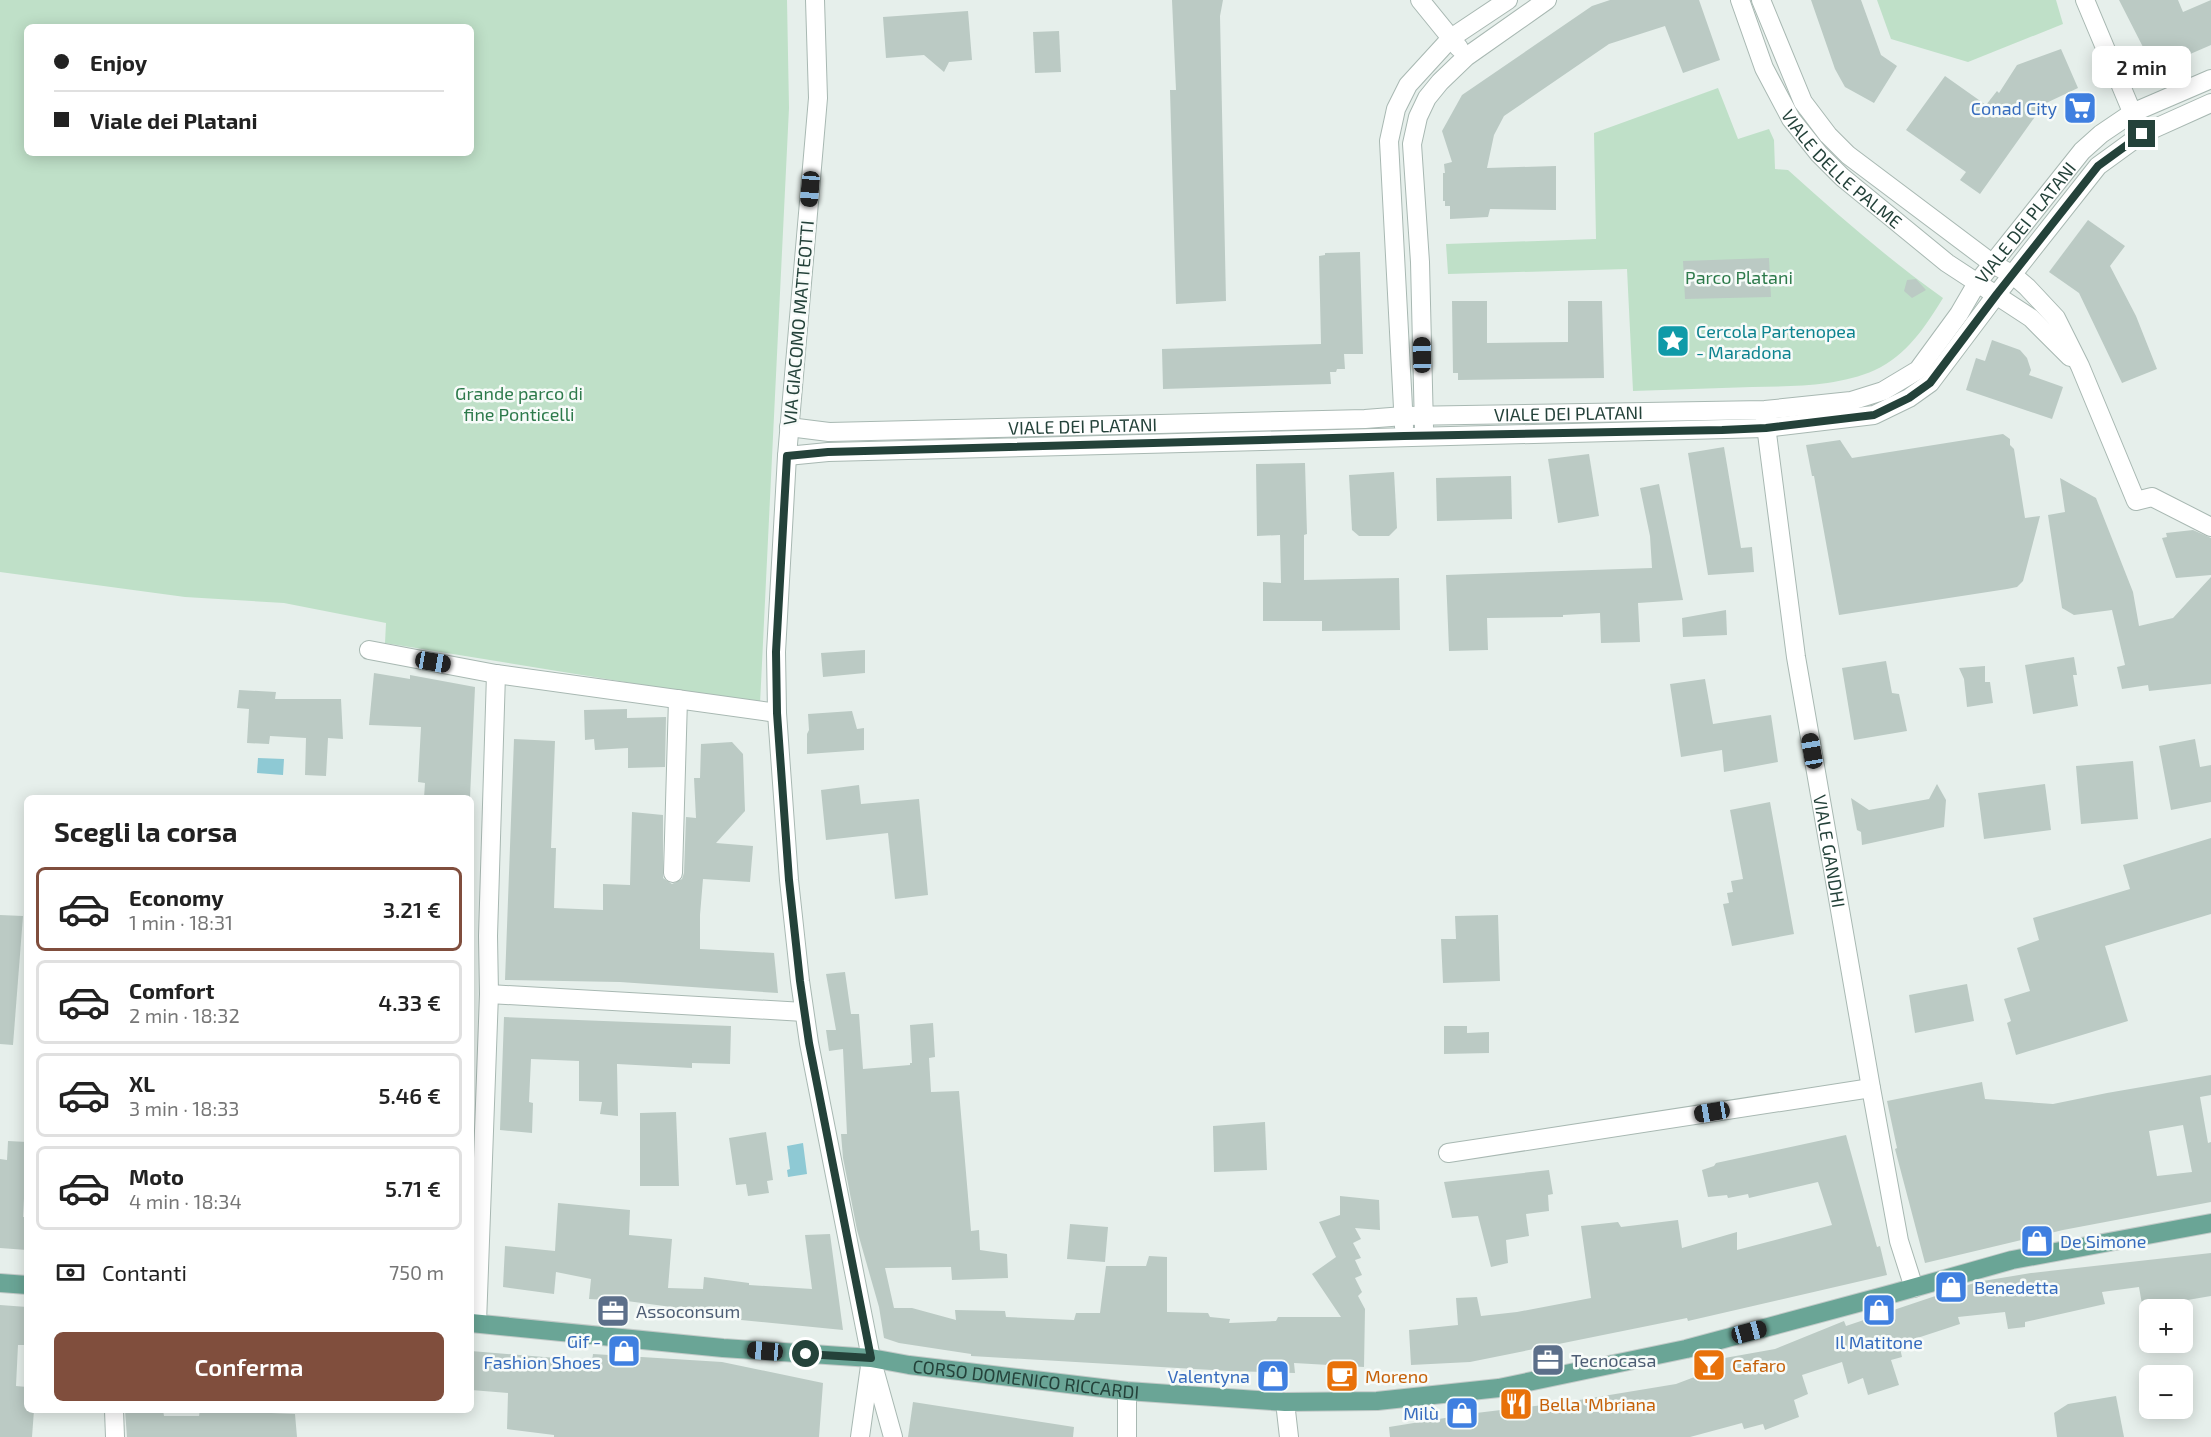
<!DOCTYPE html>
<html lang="it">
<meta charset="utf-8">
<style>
:root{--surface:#fff;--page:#f6f6f6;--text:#222;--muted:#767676;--line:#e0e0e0;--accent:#804e3d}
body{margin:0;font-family:"Exo 2",sans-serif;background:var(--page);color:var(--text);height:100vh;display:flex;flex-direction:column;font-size:22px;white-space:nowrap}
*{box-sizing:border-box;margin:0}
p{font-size:20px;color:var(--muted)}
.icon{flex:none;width:33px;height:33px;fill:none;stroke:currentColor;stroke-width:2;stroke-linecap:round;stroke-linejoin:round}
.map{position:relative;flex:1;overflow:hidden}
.side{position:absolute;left:24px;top:795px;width:450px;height:618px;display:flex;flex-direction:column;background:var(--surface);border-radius:9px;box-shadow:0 3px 15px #0003}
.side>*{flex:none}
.guide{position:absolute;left:24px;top:24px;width:450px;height:132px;border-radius:9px;box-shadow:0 3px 15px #0003;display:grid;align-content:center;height:132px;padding:0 30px;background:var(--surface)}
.buttons{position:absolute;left:2139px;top:1299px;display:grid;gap:12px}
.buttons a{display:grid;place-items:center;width:54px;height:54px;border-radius:9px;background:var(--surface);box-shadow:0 3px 15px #0003;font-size:30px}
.end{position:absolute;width:27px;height:27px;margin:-14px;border:8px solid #24423a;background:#fff;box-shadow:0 0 0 3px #fff}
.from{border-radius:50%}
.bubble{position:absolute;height:42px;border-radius:9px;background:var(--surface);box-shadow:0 3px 15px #0003;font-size:20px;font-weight:600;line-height:42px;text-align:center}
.car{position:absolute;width:18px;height:36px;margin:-18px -9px;border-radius:8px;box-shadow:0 0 4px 2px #0007;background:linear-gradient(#222 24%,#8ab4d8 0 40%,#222 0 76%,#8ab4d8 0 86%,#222 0)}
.guide b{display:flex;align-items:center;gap:21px;height:57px;font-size:22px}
.guide b+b{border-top:2px solid var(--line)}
.guide i{width:15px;height:15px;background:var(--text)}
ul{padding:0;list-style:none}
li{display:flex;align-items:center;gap:18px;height:84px;margin:0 12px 9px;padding:0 18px;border:3px solid var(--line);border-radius:9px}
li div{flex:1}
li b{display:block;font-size:22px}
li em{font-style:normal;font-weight:600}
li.active{border-color:var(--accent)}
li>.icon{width:54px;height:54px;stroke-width:1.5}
h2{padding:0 30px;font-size:27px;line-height:72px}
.pay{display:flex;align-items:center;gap:15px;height:66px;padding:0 30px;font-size:22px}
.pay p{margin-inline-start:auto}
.button{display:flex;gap:12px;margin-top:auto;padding:12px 30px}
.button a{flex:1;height:69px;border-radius:9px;background:var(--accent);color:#fff;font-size:24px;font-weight:600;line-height:69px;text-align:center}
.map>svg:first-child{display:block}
</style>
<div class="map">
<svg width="2211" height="1437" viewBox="0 0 2211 1437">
<rect width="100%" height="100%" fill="#e6efeb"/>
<g fill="#bfe0c8" fill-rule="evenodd">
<path d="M0 0H787L789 108 760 704 385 643 386 623 284 603 185 597 0 572ZM27 27H471V153H27Z"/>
<polygon points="1877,0 2056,0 2063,24 1968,62 1891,39"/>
<path d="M1718 88 1738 139 1769 129 1774 140 1775 169 1788 170C1838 215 1888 259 1943 298 1926 326 1906 356 1875 370 1837 387 1792 386 1752 387 1712 388 1673 390 1633 391L1627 269 1448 274 1446 244 1596 239 1594 133Z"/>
</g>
<g fill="#8ec9d4">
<polygon points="258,758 284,759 283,775 257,773"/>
<polygon points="803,1143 807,1174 788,1177 787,1170 790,1169 787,1146"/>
</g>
<g fill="#bbcac4" fill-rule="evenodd">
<polygon points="1172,0 1223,0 1220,16 1226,301 1176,304 1170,90 1176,90"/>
<polygon points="1610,0 1699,0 1720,60 1683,73 1665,26 1609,44 1504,116 1494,135 1487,168 1556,166 1556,210 1490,209 1488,217 1450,219 1450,206 1445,206 1445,201 1443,201 1443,173 1445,173 1444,164 1452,162 1442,131 1462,95 1592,6"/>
<polygon points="1811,0 1861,0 1881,55 1897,66 1874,103 1845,87 1835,69"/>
<polygon points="2119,0 2178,0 2183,12 2211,0 2211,45 2151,71 2141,51 2144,49"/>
<polygon points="968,11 972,60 949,62 944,72 924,55 886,58 883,17"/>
<polygon points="1059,31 1061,72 1035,73 1033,32"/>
<polygon points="2061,49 2078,88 2044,104 1980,194 1960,180 1966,172 1906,130 1945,76 1986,105 1997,91 1999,93 2017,65"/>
<polygon points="2088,220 2125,246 2110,266 2136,316 2157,369 2122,383 2079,293 2049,272"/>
<polygon points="1360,252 1363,354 1344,354 1345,369 1337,369 1336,372 1330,372 1331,384 1163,389 1162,349 1321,344 1319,256 1325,255 1325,253"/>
<polygon points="1769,258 1771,297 1685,299 1683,261"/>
<polygon points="1916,279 1926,290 1912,298 1904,291 1907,280"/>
<polygon points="1452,301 1487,301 1487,343 1568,342 1568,301 1602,301 1604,378 1458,380 1458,373 1453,373"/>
<polygon points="1992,340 2020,350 2027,358 2031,370 2029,375 2063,387 2052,419 1966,390 1976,358 1985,361"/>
<polygon points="2003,434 2010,439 2010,445 2014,449 2025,518 2040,516 2023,581 2017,587 2007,589 1839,615 1814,476 1812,476 1806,445 1840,440 1852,458"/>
<polygon points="1724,447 1741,548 1752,547 1754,572 1708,575 1688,453"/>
<polygon points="1589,454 1599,516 1558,523 1548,459"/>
<polygon points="1305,463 1307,534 1304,535 1304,580 1399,578 1400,630 1322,631 1322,621 1263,621 1263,582 1281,583 1280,535 1257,536 1256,464"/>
<polygon points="1394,472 1397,528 1389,536 1359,536 1352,530 1349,475"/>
<polygon points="1511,476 1512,519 1437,521 1436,478"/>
<polygon points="2060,478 2096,498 2133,592 2139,626 2173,618 2211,577 2211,684 2149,691 2148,685 2122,689 2117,667 2125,665 2112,610 2074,615 2062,608 2048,515 2065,512"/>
<polygon points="1659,484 1683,600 1638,603 1640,642 1601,643 1600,613 1563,615 1563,617 1487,618 1488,650 1449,651 1446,575 1652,568 1650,536 1640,488"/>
<polygon points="2193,530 2211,538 2211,575 2176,578 2162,538 2167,537 2166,533"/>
<polygon points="1726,610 1727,635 1683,637 1682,618"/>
<polygon points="865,650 865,673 823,677 821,653"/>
<polygon points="2074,657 2077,675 2073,675 2078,706 2033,714 2025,665"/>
<polygon points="1886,661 1892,693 1899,694 1907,731 1854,740 1842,668"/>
<polygon points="1985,666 1985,682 1990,682 1993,703 1967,707 1964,679 1959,668"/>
<polygon points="374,673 410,679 410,675 475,687 470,798 424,798 425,783 418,782 421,727 369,725"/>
<polygon points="1705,679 1713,724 1771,715 1778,762 1724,772 1722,750 1681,757 1670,684"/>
<polygon points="239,690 276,692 275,699 341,699 343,739 328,738 326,776 305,775 306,738 270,736 269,744 247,743 249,709 237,708"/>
<polygon points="627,709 627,718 666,717 665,767 628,768 628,748 595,750 594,739 585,740 584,710"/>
<polygon points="852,711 857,729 864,728 864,750 807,754 807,734 809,730 808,714"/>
<polygon points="514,739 555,741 551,848 556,848 554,908 603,910 603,884 630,885 632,812 663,815 663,878 672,884 682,879 684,873 686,817 696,818 694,778 700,778 701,744 732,742 743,754 745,811 716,843 753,846 750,882 703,879 700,915 700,949 774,953 778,993 620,982 505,980"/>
<polygon points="2195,739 2200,767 2211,765 2211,802 2171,810 2159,746"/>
<polygon points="2133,761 2138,819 2081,824 2076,766"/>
<polygon points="1937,784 1946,800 1944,827 1862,845 1861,832 1857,830 1851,798 1869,810 1929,799"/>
<polygon points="2045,784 2051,830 1984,839 1978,793"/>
<polygon points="859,785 861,804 919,799 928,895 895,899 888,833 826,840 821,790"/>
<polygon points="1770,802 1794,934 1732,946 1723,904 1729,903 1727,893 1733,892 1731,881 1743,879 1730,810"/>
<polygon points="2211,838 2211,914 2105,946 2128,1021 2016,1055 2007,1023 2011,1021 2004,999 2030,991 2017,948 2039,940 2033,918 2130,889 2123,865"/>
<polygon points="0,915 23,916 13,1045 0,1044"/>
<polygon points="1498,915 1500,981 1443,983 1441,939 1456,939 1455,916"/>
<polygon points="845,972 851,1014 859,1014 863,1069 910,1065 910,1063 912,1063 910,1025 933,1023 935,1057 929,1058 931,1092 959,1091 971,1231 979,1230 980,1250 1007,1254 1008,1278 952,1280 951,1267 885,1268 894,1308 912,1308 956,1320 955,1310 1005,1311 1006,1317 1074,1320 1076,1313 1100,1313 1106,1266 1146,1266 1149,1256 1167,1257 1167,1312 1208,1313 1210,1317 1230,1319 1229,1323 1276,1321 1278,1317 1341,1317 1312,1274 1336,1257 1319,1222 1340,1215 1340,1196 1379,1200 1380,1230 1355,1228 1361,1239 1353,1243 1361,1258 1355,1260 1362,1275 1355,1278 1362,1292 1358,1296 1365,1309 1364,1367 1294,1363 1295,1373 1229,1371 971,1356 971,1354 899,1343 884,1338 879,1307 857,1230 843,1158 841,1134 847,1134 843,1049 829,1051 826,1030 836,1030 826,974"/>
<polygon points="1967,984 1974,1021 1915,1033 1909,995"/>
<polygon points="504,1017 731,1026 730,1064 692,1063 692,1068 617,1064 618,1116 600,1114 602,1102 579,1101 579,1061 531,1059 529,1102 533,1103 532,1133 500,1130"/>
<polygon points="1444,1026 1467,1026 1467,1033 1489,1032 1489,1053 1444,1054"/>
<path d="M2211 1075V1095L2200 1097 2208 1143 2211 1142V1202L2063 1230 1925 1263 1895 1149 1897 1148 1887 1101 1982 1082 1985 1099 2053 1104 2107 1093ZM2183 1125 2192 1172 2157 1176 2149 1131Z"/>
<polygon points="676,1112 679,1186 640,1186 640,1113"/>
<polygon points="1265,1122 1267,1170 1214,1172 1213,1126"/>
<polygon points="766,1132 773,1180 767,1181 769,1193 748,1196 746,1184 736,1185 729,1138"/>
<polygon points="1846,1135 1877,1247 1880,1246 1887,1275 1688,1321 1687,1318 1470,1362 1411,1365 1409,1330 1458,1325 1456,1298 1477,1297 1481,1316 1517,1312 1591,1298 1581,1226 1618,1222 1621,1227 1678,1220 1682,1248 1737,1232 1737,1250 1832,1225 1818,1182 1749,1198 1748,1194 1728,1198 1727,1195 1708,1197 1702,1170 1714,1166 1716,1163"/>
<polygon points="8,1141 27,1142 23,1217 27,1217 27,1250 0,1248 0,1159 7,1160"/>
<polygon points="1549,1170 1553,1194 1548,1195 1549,1211 1526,1214 1529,1236 1506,1240 1508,1263 1491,1267 1478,1216 1452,1218 1444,1182"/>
<polygon points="558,1203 630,1210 629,1235 672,1239 668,1288 703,1289 704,1277 749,1283 749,1285 812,1289 805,1235 830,1234 843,1330 680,1314 679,1308 627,1301 589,1299 591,1279 556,1272 554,1294 503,1287 505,1246 555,1251"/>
<polygon points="1070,1224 1108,1227 1105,1262 1067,1259"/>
<polygon points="2211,1253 2211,1296 2170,1303 2171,1310 2143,1310 2139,1287 2102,1292 2105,1304 2025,1322 2025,1327 2008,1329 2005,1312 1958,1317 1960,1324 1899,1344 1902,1357 1891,1360 1899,1385 1868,1395 1863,1378 1848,1384 1842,1362 1802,1375 1808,1394 1794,1400 1799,1417 1765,1430 1763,1424 1744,1429 1742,1423 1690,1437 1390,1437 1389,1427 1476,1413 1561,1403 1676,1384 1721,1367 1719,1359 1775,1349 1844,1321 1846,1326 1977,1282 2031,1273"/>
<polygon points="0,1305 27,1307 27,1345 18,1345 16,1386 27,1387 27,1410 34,1410 32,1437 0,1437"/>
<polygon points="471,1351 592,1361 593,1354 722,1362 823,1383 819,1437 554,1437 554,1435 507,1429 508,1393 471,1390"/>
<polygon points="2116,1396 2124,1437 2057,1437 2054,1413 2068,1404"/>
<polygon points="913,1402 1074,1427 1073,1437 908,1437"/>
<polygon points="125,1410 163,1410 164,1416 199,1416 200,1410 295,1414 297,1437 127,1437"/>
</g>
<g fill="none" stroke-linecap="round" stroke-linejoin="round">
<g stroke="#a8b8b2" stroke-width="20">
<g id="minor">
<polyline points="815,0 818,98 787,456 776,652 777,713 789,880 800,981 809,1043 871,1358 893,1437"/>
<polyline points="1420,0 1459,48"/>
<path id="s1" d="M1740 0 1764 68 1791 119 1819 154 1842 177 1947 263 2031 318 2070 357"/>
<polyline points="1761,0 1803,102 1828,135 1848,155 1993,264 2013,275 2027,287 2056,318 2080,366 2136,501 2152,497 2211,527"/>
<polyline points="2085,0 2137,124"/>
<path id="s2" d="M1765 418 1796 657 1871 1088 1899 1241 1914 1288"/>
<path id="s3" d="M789 427 829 432 1365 419 1404 416 1765 410 1851 401 1883 391 1918 370 1959 314 1977 283 2082 151 2101 134 2132 113 2211 79"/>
<polyline points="1404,427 1389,141 1396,109 1408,85 1451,38 1508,0"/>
<polyline points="1424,428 1420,262 1412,144 1418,117 1427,98 1440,82 1466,57 1547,0"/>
<polyline points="787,456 828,452 1765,428 1874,415 1909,398 1930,383 1997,294 2098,166 2142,134 2211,103"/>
<polyline points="369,650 496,674 777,713"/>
<polyline points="673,873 678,699"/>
<polyline points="489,994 804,1012"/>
<polyline points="1448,1153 1871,1088"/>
<polyline points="477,1323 489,994 488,936 496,674"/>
<polyline points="1127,1391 1127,1437"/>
<polyline points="1285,1402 1289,1437"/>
<polyline points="114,1410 115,1437"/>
<polyline points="860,1437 870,1366"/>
</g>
</g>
<g stroke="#c2cac8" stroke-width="20">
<g id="major">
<polyline points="0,1283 27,1285"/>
<path id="s4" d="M471 1323 723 1348 871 1358 909 1365 1127 1391 1285 1402 1377 1401 1499 1388 1686 1349 1895 1293 2012 1260 2211 1223"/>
</g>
</g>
<use href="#minor" stroke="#fff" stroke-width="18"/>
<use href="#major" stroke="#6aa596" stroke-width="18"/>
</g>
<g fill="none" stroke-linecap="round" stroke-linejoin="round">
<polyline stroke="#24423a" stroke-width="8" points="806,1354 871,1358 809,1043 800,981 789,880 777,713 776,652 787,456 828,452 1404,436 1722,430 1766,428 1874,415 1909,398 1930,383 1997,294 2098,166 2142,134"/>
</g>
<defs>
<g id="supermarket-square" transform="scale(1.725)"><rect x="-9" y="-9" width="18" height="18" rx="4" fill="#3f7fe0" stroke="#f7fbf9"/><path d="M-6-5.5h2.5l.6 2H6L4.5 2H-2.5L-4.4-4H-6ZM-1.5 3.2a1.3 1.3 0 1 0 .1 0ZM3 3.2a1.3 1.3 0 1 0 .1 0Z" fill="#fff"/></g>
<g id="sight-square" transform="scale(1.725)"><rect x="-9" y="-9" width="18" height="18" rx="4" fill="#0f9aa8" stroke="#f7fbf9"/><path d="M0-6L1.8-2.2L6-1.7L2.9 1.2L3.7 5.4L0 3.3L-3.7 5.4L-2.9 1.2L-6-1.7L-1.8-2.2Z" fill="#fff"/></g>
<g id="shop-square" transform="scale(1.725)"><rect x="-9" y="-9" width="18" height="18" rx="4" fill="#3f7fe0" stroke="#f7fbf9"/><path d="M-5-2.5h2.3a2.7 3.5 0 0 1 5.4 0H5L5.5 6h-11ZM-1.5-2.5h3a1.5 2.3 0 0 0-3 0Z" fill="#fff"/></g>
<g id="office-square" transform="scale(1.725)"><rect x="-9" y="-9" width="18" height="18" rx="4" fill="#5c6f8a" stroke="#f7fbf9"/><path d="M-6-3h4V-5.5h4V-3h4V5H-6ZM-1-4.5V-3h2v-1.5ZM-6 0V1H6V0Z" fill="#fff"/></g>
<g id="bar-square" transform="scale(1.725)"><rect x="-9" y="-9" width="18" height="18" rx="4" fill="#e8710a" stroke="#f7fbf9"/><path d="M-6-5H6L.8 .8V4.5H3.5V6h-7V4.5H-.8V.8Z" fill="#fff"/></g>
<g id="cafe-square" transform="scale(1.725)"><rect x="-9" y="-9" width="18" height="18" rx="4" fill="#e8710a" stroke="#f7fbf9"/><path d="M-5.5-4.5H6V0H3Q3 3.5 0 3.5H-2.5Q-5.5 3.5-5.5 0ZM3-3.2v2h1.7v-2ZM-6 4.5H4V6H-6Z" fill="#fff"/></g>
<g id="restaurant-square" transform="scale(1.725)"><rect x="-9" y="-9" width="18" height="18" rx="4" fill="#e8710a" stroke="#f7fbf9"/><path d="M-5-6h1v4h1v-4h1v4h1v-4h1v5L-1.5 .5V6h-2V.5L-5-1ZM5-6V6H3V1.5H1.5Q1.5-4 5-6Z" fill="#fff"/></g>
</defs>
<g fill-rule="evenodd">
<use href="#supermarket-square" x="2080" y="108"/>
<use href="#sight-square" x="1673" y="341"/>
<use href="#shop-square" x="2037" y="1241"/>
<use href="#shop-square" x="1951" y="1287"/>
<use href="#shop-square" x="1879" y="1310"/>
<use href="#office-square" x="613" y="1311"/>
<use href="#shop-square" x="624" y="1351"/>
<use href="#office-square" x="1548" y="1360"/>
<use href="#bar-square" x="1709" y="1365"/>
<use href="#shop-square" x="1273" y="1376"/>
<use href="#cafe-square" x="1342" y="1376"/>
<use href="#restaurant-square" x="1516" y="1404"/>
<use href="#shop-square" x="1462" y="1413"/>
</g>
<g text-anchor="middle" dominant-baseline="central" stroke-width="5" stroke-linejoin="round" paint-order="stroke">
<g font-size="18" fill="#366cbe" stroke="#f7fbf9" text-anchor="end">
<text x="2057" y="108">Conad City</text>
<text x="2060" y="1241" text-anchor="start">De Simone</text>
<text x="1974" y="1287" text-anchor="start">Benedetta</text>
<text x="601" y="1341">Gif -<tspan x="601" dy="21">Fashion Shoes</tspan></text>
<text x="1879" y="1342" text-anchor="middle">Il Matitone</text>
<text x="1250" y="1376">Valentyna</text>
<text x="1439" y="1413">Milù</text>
</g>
<g font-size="18" fill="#24423a" stroke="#f7fbf9">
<text stroke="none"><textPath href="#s1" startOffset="201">VIALE DELLE PALME</textPath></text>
<text stroke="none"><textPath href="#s3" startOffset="1320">VIALE DEI PLATANI</textPath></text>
<text transform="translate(798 323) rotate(-85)">VIA GIACOMO MATTEOTTI</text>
<text stroke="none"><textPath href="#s3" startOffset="780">VIALE DEI PLATANI</textPath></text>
<text stroke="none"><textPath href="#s3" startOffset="294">VIALE DEI PLATANI</textPath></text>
<text stroke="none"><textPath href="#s2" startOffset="438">VIALE GANDHI</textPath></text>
<text stroke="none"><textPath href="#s4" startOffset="558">CORSO DOMENICO RICCARDI</textPath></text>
</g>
<g font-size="18" fill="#2d7a4b" stroke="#f7fbf9">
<text x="1739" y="277">Parco Platani</text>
<text x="519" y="393">Grande parco di<tspan x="519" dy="21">fine Ponticelli</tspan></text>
</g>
<g font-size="18" fill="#0d838f" stroke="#f7fbf9" text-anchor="start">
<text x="1696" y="331">Cercola Partenopea<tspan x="1696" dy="21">- Maradona</tspan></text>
</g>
<g font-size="18" fill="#4e5e75" stroke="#f7fbf9" text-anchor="start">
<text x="636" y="1311">Assoconsum</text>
<text x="1571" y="1360">Tecnocasa</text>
</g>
<g font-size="18" fill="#c56008" stroke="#f7fbf9" text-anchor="start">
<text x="1732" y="1365">Cafaro</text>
<text x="1365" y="1376">Moreno</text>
<text x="1539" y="1404">Bella 'Mbriana</text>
</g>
</g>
</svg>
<div class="buttons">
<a>+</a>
<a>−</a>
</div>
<i class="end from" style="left:806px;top:1354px"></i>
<i class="end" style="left:2142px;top:134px"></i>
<div class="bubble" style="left:2092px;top:46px;width:99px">2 min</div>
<i class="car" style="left:810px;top:189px;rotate:185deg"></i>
<i class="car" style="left:1422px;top:355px;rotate:359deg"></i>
<i class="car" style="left:433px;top:662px;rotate:100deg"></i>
<i class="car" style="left:1812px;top:751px;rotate:350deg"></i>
<i class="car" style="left:1712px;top:1112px;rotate:261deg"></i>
<i class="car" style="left:1749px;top:1332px;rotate:75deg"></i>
<i class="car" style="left:765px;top:1351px;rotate:275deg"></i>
<div class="guide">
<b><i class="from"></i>Enjoy</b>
<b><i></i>Viale dei Platani</b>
</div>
<section class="side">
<h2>Scegli la corsa</h2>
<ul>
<li class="active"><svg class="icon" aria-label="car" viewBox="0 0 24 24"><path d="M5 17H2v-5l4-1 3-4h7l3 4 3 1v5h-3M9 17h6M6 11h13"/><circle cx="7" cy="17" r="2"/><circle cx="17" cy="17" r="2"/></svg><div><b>Economy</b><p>1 min · 18:31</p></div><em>3.21 €</em></li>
<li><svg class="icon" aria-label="car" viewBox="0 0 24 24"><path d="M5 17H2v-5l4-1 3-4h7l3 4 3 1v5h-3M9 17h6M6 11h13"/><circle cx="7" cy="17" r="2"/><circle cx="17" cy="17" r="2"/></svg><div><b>Comfort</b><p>2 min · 18:32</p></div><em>4.33 €</em></li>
<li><svg class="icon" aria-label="car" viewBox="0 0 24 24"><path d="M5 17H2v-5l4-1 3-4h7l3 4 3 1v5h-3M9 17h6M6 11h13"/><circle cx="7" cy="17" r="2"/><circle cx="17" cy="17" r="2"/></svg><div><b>XL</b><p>3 min · 18:33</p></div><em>5.46 €</em></li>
<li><svg class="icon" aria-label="car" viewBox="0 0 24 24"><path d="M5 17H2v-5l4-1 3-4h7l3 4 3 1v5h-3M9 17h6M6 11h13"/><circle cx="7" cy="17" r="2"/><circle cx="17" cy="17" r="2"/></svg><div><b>Moto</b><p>4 min · 18:34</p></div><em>5.71 €</em></li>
</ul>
<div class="pay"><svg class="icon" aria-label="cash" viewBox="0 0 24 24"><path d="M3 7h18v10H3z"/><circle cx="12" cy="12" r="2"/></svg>Contanti<p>750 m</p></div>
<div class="button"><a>Conferma</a></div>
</section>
</div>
